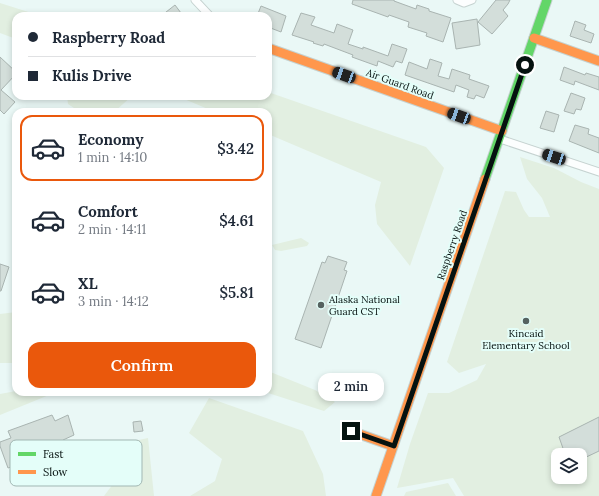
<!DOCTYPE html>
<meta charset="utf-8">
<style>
:root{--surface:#fff;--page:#f6f6f7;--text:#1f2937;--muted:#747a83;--line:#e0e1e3;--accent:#ea580c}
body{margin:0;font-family:Lora,serif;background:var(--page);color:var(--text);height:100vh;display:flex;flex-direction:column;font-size:15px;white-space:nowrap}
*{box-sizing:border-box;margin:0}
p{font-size:13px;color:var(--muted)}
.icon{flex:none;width:22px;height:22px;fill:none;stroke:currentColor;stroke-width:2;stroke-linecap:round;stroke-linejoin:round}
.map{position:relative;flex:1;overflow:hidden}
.drawer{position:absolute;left:12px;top:108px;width:260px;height:288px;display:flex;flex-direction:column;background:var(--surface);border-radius:12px;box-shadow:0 2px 6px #0003}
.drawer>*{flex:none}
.hud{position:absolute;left:12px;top:12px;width:260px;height:88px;border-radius:12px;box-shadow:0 2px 6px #0003;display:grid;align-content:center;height:88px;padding:0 16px;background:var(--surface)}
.buttons{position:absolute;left:551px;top:448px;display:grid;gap:8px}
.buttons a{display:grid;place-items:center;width:36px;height:36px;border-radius:8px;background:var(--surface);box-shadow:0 2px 6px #0003;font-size:20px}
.end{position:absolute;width:18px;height:18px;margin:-9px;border:5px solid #061210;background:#fff;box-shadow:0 0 0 2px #fff}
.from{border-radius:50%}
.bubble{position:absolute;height:28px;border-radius:12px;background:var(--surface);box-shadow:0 2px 6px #0003;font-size:13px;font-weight:600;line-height:28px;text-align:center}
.car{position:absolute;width:12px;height:24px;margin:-12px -6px;border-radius:5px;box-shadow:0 0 3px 1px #0007;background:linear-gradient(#222 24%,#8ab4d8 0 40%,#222 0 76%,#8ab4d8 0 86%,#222 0)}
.hud b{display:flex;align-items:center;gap:14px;height:38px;font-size:15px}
.hud b+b{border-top:1px solid var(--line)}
.hud i{width:10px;height:10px;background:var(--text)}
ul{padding:7px 0 0;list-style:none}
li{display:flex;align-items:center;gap:12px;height:66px;margin:0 8px 6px;padding:0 8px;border:2px solid transparent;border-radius:12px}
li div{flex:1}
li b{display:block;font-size:15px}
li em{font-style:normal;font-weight:600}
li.current{border-color:var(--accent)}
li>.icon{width:36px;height:36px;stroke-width:1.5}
.action{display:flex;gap:8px;margin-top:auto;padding:8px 16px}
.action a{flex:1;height:46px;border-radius:12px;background:var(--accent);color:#fff;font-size:16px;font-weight:600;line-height:46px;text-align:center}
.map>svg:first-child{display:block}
</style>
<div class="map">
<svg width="599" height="496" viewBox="0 0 599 496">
<rect width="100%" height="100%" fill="#eaf8f6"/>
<g fill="#e2efe1" fill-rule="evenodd">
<polygon points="0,3 41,16 16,16 16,39 0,33"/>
<polygon points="268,92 426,147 444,168 410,266 377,224 375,205 381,182 268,134 268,112 215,112 177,96 268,96"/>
<polygon points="67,96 132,96 114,112 80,112 68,104"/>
<path d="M520 157 554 168 581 182 599 189V496H464L453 478 397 488 410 444 428 393H449L477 380 486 364 459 373 447 362 505 191 516 192 524 210 529 217H550L542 198 527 179ZM558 455H580V477H558Z"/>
<polygon points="301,238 309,243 307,246 281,251 275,250 272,245"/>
<polygon points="16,312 16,363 0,363 0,314"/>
<polygon points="268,371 315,390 335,402 324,411 265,392 268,392"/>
<polygon points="16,391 16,392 97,392 95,395 49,395 0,415 0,394"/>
<polygon points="209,398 303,431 323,474 326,496 190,496 215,481 222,459 189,433"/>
<polygon points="148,438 154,496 104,496 119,476 120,444"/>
<polygon points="448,483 456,496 404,496 406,492"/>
</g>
<g fill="#d3deda" stroke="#a9b4b1">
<polygon points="353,0 394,0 394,1 416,9 417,5 429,9 429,11 451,18 443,42 426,36 427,33 408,27 409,22 389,15 388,17 352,4"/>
<polygon points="496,0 510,0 508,4 503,10 508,16 492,34 478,22"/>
<polygon points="175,5 181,13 178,16 161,16"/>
<polygon points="261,6 286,16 281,32 268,27 268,16 257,16"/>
<polygon points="301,13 315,17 311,25 334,33 337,24 353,30 348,44 363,49 363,47 388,56 392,44 407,49 402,63 396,61 393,67 378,61 377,66 352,57 353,55 324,44 323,46 313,43 314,42 292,35"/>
<polygon points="477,19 480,45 456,49 452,23"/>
<polygon points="575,21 586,25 584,30 594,34 591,43 570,36"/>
<polygon points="0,57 16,72 16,74 1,90 15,102 4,114 0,110"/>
<polygon points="430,59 442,63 438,76 449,79 452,69 470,75 469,79 489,86 484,98 476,95 474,99 467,97 469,90 456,85 454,92 405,75 409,62 427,69"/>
<polygon points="564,67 585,75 586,73 599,77 599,90 575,81 574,85 560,80"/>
<polygon points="571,93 585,98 581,110 576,109 574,114 564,111"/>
<polygon points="546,111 559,115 554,132 540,128"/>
<polygon points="575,125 589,129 588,134 599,138 599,153 569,141"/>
<polygon points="328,256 347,262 344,270 347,271 321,348 295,339 322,262 325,263"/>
<polygon points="0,264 9,267 1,291 0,291"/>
<polygon points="52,415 55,421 68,415 74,435 63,440 65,447 39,456 41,462 22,470 20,464 8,468 0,446 0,442 11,438 8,431"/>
<polygon points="599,417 599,451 580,460 580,455 571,455 570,450 565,454 559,437"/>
<polygon points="141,421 143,431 134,432 133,422"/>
</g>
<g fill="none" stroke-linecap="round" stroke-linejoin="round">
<g stroke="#c5d2d0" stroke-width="9">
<g id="street">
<polyline points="195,0 210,16"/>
<polyline points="457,0 464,3 472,0"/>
<polyline points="500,139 599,172"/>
</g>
</g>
<g stroke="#c5d2d0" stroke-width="11">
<polyline id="fast" points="485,179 547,0"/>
</g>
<g stroke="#c5d2d0" stroke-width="11">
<g id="slow">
<polyline points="534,38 599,61"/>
<polyline points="268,48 502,131"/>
<polyline points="351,431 393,446"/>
<polyline points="376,496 485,179"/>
</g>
</g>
<use href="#street" stroke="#fcfefe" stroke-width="7"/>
<use href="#fast" stroke="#63d668" stroke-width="9"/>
<use href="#slow" stroke="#ff974d" stroke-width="9"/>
</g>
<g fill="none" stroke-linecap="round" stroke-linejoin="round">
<polyline stroke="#061210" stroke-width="5" points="351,431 394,446 525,65"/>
</g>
<g fill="#566260" stroke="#e4fef9" stroke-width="1.5">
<circle cx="321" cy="305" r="4"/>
<circle cx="526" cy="321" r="4"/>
</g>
<g text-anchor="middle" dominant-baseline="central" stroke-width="4" stroke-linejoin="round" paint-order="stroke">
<g font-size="10" fill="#061210" stroke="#e4fef9">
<text transform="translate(400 84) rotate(20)">Air Guard Road</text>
<text transform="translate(452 245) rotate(-71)">Raspberry Road</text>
</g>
<g font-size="10" fill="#061210" stroke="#e4fef9" text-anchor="start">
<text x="329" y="299">Alaska National<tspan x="329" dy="12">Guard CST</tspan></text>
<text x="526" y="333" text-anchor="middle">Kincaid<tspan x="526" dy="12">Elementary School</tspan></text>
</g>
</g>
<rect x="10" y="440" width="132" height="46" rx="6" fill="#e4fef9" stroke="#a1b7b3" stroke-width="1"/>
<rect x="18" y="452" width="18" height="4" fill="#63d668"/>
<rect x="18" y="470" width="18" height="4" fill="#ff974d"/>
<g font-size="11" fill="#061210">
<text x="43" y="458">Fast</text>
<text x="43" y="476">Slow</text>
</g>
</svg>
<div class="buttons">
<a><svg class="icon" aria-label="layers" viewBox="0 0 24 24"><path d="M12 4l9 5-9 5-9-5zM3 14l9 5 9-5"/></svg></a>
</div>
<i class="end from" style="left:525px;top:65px"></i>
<i class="end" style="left:351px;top:431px"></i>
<div class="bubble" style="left:318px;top:373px;width:66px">2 min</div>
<i class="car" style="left:344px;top:75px;rotate:290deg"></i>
<i class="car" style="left:459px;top:116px;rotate:290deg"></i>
<i class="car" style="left:554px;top:157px;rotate:288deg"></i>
<div class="hud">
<b><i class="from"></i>Raspberry Road</b>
<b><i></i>Kulis Drive</b>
</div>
<section class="drawer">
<ul>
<li class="current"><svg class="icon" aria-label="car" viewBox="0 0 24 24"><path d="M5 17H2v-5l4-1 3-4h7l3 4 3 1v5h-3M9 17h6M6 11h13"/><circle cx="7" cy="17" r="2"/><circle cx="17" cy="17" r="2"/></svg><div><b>Economy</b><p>1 min · 14:10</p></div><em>$3.42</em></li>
<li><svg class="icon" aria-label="car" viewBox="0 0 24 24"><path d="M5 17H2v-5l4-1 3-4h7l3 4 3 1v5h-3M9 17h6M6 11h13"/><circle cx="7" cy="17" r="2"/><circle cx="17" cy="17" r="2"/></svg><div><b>Comfort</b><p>2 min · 14:11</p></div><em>$4.61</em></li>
<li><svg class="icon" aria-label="car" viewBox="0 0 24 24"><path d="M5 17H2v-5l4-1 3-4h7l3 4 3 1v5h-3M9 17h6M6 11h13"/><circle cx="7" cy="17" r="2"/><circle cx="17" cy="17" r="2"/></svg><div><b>XL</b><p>3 min · 14:12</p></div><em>$5.81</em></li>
</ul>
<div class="action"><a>Confirm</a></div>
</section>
</div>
